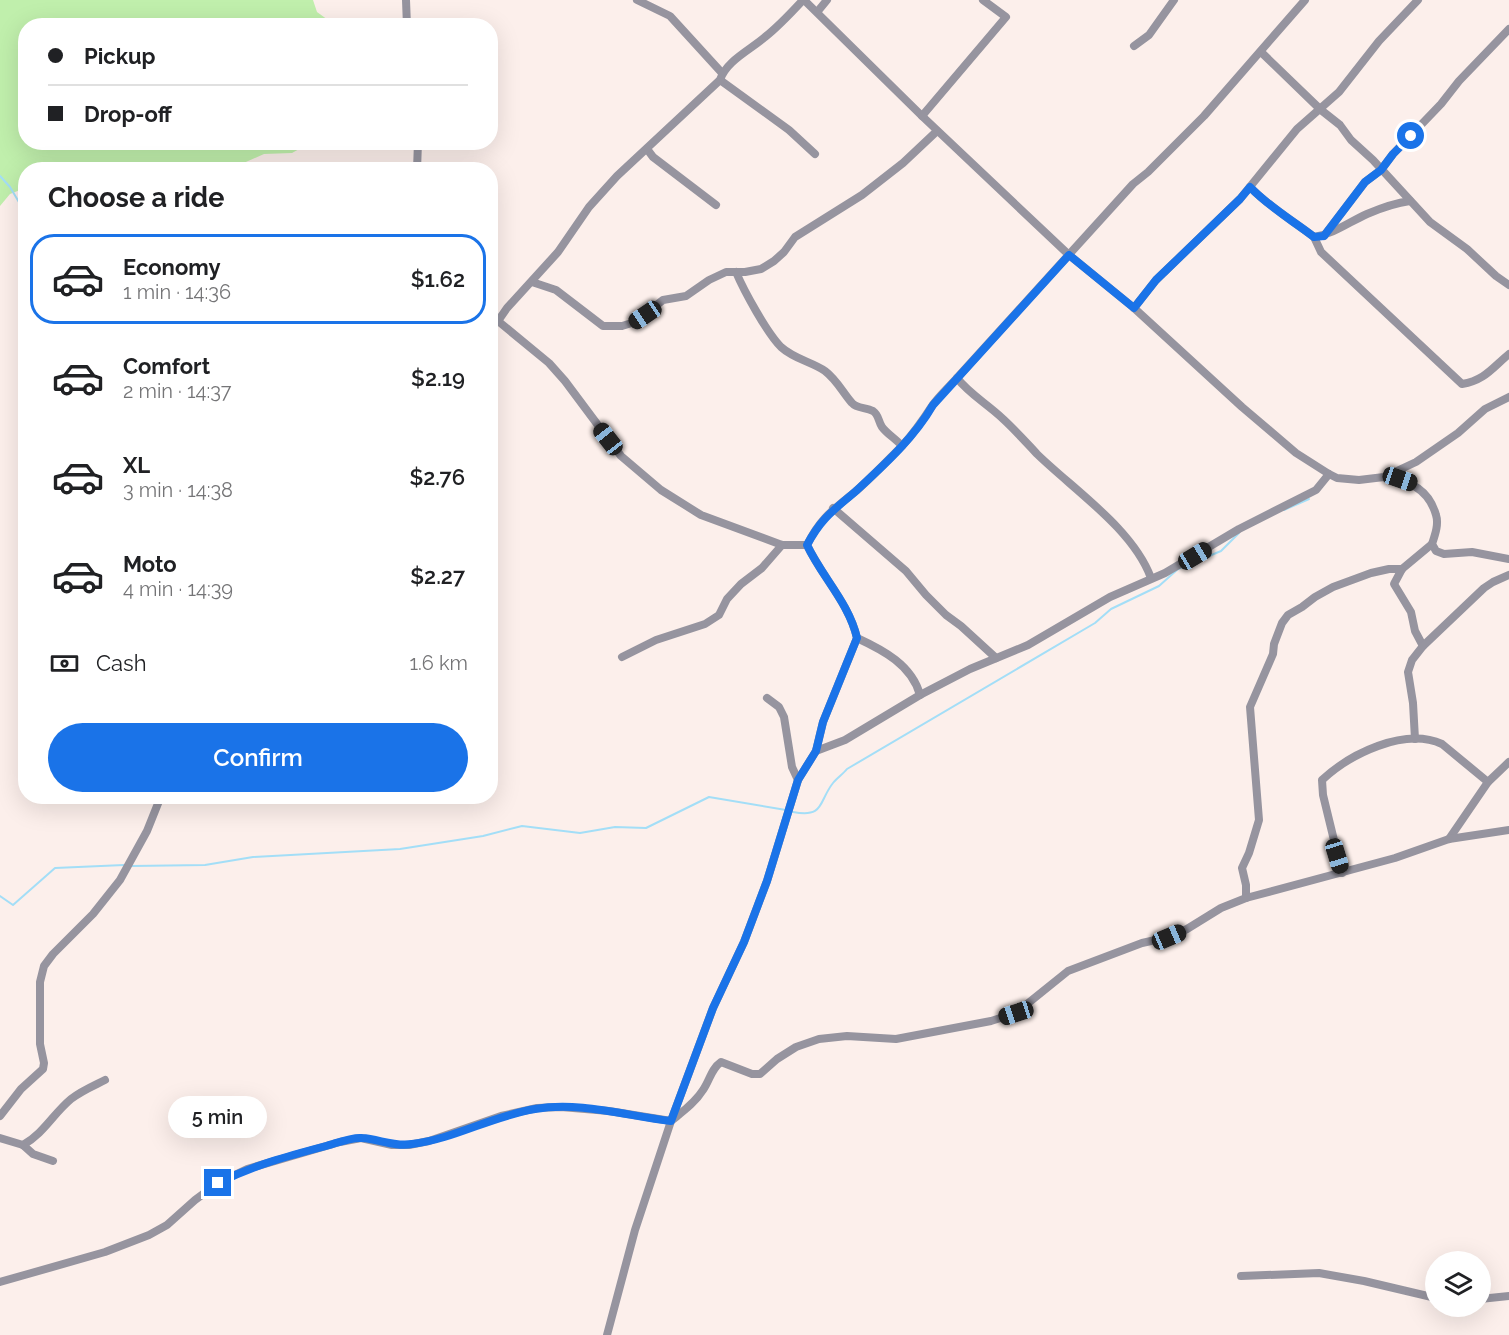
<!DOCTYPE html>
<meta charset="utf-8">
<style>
:root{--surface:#fff;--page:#f2f2f2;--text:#202124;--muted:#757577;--line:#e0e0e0;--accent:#1a73e8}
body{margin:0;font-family:Raleway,sans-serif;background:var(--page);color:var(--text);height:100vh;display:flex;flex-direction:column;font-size:22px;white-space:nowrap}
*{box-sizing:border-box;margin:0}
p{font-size:20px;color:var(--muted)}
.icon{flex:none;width:33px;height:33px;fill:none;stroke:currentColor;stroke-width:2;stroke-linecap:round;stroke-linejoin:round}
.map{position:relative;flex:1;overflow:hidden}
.side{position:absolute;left:18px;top:162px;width:480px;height:642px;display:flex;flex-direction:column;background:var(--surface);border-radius:24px;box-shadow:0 6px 24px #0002}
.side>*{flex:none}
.hud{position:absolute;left:18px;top:18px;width:480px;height:132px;border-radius:24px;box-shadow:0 6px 24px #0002;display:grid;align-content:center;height:132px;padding:0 30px;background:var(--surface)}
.tools{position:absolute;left:1425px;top:1251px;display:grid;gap:12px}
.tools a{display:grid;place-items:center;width:66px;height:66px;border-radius:50%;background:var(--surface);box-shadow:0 6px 24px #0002;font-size:30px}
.end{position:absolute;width:27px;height:27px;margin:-14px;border:8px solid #1a73e8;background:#fff;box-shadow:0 0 0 3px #fff}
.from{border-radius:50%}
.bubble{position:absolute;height:42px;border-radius:21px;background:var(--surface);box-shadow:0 6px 24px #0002;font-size:20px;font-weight:600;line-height:42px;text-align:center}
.car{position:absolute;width:18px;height:36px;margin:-18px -9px;border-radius:8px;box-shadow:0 0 4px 2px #0007;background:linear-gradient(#222 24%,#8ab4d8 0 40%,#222 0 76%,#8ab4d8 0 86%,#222 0)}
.hud b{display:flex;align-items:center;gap:21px;height:57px;font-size:22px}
.hud b+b{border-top:2px solid var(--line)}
.hud i{width:15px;height:15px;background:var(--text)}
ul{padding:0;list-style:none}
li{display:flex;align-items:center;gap:18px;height:90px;margin:0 12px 9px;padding:0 18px;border:3px solid transparent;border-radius:24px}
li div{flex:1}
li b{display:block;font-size:22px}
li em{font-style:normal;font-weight:600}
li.on{border-color:var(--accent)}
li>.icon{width:54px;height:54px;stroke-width:1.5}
h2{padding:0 30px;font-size:27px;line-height:72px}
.pay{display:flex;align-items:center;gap:15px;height:66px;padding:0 30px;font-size:22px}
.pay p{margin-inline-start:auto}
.primary-button{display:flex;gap:12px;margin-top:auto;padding:12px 30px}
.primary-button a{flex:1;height:69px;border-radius:36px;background:var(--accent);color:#fff;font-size:24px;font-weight:600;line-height:69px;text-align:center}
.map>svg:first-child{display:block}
</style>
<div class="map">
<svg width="1509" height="1335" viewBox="0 0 1509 1335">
<rect width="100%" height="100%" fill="#fcefeb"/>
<polygon fill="#c0efac" points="0,0 313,0 317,12 335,25 26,26 26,142 310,143 292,153 264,154 230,169 26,170 25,188 10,194 0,206"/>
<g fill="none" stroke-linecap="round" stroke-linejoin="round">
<g stroke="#a3def7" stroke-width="2">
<polyline points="0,176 10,187 26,214"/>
<polyline points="1284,510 1309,499"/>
<path d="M793 812C825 818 818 802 833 783 837 778 843 774 847 769L1095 623 1111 609 1159 586 1178 569 1221 551 1239 533"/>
<polyline points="132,866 205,865 253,857 400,849 483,836 522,826 580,833 615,827 646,828 709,797 786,810"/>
<polyline points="0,896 13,905 55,868 124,865"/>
</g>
<g stroke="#96949f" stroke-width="8">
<polyline points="406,0 407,26"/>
<polyline points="637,0 670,16 722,73"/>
<polyline points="804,0 922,116 1069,255 1134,308 1242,407 1296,453 1329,474 1337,478 1359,480 1384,477 1416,462 1458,433 1485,409 1509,397"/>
<polyline points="818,11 827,0"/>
<polyline points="1134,46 1149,35 1174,0"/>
<polyline points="1261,52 1321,110 1340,125 1351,140 1373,160 1430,222 1467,249 1496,276 1509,285"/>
<polyline points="720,80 789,130 815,154"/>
<polyline points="922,116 1006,17 983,0"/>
<polyline points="647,149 653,157 716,205"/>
<polyline points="417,170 418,142"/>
<path d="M1250 187C1269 207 1292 220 1314 237 1334 234 1349 222 1367 214 1381 208 1395 203 1410 201"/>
<polyline points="1324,236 1365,182 1381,170 1393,154 1441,104 1459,81 1509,29"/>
<path d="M1314 237 1321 252 1462 384C1485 380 1492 368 1509 354"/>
<path d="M736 272C744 291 767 333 781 347 794 359 812 362 825 371 837 380 843 393 852 403 857 409 866 407 873 411 879 415 878 421 882 427 886 433 896 439 902 446"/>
<polyline points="532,282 556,290 603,326 622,326 635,322 663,300 686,296 709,280 726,272 745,272 761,269 774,261 784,252 795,237 862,195 903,163 937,131"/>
<polyline points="1134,308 1156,280 1240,199 1297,129 1339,92 1379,41 1418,0"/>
<polyline points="498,321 549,363 565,381 621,456 661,490 701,515 782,545 807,545"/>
<path d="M490 327 498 321 507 308 558 252 589 207 617 176 720 80C726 61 750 50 765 37 779 26 791 13 803 0"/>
<path d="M957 378C967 391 981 400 994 411 1010 424 1023 439 1037 454 1074 490 1133 529 1151 578"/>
<path d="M1386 478C1410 480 1429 490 1436 515 1439 524 1435 535 1432 544L1436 551 1444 554 1472 552 1509 559"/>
<polyline points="833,508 906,571 926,595 946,615 961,626 996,658"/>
<path d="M857 638C883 650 912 665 920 695"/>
<polyline points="1423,646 1415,631 1411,612 1394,584 1402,569 1432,544"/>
<polyline points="622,657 656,640 705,624 719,615 727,599 741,584 762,568 782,545"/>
<polyline points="767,698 779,707 784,717 792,767 798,780"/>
<polyline points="1415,739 1413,703 1408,672 1412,660 1423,646 1484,588 1493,582 1509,575"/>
<polyline points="816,751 845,740 920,695 970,669 1028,645 1110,597 1165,573 1239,529 1316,490 1329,474"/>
<polyline points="1449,839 1488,782 1509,762"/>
<path d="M1342 873 1323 795 1322 780C1350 754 1404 727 1442 744L1488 782"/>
<polyline points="1246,898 1246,885 1242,868 1249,853 1259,820 1250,707 1273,654 1274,644 1282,623 1288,615 1302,607 1315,597 1333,587 1371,573 1389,569 1402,569"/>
<polyline points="0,1116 21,1089 43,1069 44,1063 40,1044 40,982 44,966 53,954 93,914 120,880 147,831 161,796"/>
<polyline points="0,1138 23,1145 33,1154 53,1161"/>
<path d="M23 1145C44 1133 53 1114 71 1099 81 1091 93 1086 105 1080"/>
<polyline points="1241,1276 1319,1273 1364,1281 1436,1298"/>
<path d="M0 1282 105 1252 149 1235 167 1225 195 1200 218 1183 247 1169 340 1142 361 1138 392 1145H409L429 1141 501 1116 537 1108 561 1107 609 1111 671 1121C682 1112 695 1103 703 1090 710 1080 711 1069 721 1062L752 1074H760L777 1059 796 1047 819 1039 847 1036 896 1039 991 1021 1016 1013 1068 971 1142 943 1169 937 1187 929 1221 908 1246 898 1395 858 1449 839 1509 830"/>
<polyline points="1480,1299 1509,1296"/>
<path d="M607 1335 635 1230 671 1121 713 1008 744 942 767 881 798 780 816 751 823 722 857 638C849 603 822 577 807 545 821 517 833 510 856 491 872 477 887 461 902 446 914 433 923 420 932 406 939 396 949 387 957 378L1133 184 1148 172 1204 116 1305 0"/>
</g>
</g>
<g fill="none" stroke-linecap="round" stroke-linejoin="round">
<path stroke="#1a73e8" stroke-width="8" d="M218 1183C254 1165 288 1156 326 1146 337 1143 351 1137 362 1138 379 1139 394 1147 412 1144 454 1139 492 1116 535 1109 579 1101 627 1116 671 1121L713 1008 744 942 767 881 798 780 816 751 823 722 857 638C849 603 822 577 807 545 822 517 834 510 856 491 884 465 914 438 933 405L1069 255 1134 308 1156 280 1240 199 1250 187C1269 207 1292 220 1314 237L1324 236 1365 182 1381 170 1393 154 1411 136"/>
</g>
</svg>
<div class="tools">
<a><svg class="icon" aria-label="layers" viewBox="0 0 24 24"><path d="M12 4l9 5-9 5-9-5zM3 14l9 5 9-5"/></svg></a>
</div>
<i class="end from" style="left:1411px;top:136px"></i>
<i class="end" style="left:218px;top:1183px"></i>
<div class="bubble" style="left:168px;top:1096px;width:99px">5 min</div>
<i class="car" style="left:645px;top:315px;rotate:236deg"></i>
<i class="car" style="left:608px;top:439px;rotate:322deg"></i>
<i class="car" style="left:1400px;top:479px;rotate:109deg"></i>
<i class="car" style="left:1195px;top:556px;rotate:59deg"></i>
<i class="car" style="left:1337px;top:856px;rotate:163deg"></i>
<i class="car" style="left:1169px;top:937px;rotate:67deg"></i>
<i class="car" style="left:1016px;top:1013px;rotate:252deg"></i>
<div class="hud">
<b><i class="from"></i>Pickup</b>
<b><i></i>Drop-off</b>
</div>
<section class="side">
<h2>Choose a ride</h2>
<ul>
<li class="on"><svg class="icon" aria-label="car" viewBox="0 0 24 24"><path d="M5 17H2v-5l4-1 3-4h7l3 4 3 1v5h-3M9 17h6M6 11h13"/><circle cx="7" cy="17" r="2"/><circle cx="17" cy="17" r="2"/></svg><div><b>Economy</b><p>1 min · 14:36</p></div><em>$1.62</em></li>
<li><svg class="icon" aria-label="car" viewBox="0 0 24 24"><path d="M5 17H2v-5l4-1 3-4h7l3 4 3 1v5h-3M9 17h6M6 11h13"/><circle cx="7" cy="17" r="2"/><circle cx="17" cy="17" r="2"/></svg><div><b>Comfort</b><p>2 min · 14:37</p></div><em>$2.19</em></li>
<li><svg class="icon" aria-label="car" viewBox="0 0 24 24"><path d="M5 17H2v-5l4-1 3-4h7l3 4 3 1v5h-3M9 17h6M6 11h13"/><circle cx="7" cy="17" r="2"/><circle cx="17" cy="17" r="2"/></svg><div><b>XL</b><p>3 min · 14:38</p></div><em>$2.76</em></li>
<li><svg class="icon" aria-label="car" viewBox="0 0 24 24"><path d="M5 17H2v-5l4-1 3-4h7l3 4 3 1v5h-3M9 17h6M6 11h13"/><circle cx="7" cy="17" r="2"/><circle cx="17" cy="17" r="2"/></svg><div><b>Moto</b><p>4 min · 14:39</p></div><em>$2.27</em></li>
</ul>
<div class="pay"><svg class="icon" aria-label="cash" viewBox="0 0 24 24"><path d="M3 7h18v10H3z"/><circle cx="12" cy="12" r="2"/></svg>Cash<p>1.6 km</p></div>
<div class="primary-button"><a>Confirm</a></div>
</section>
</div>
